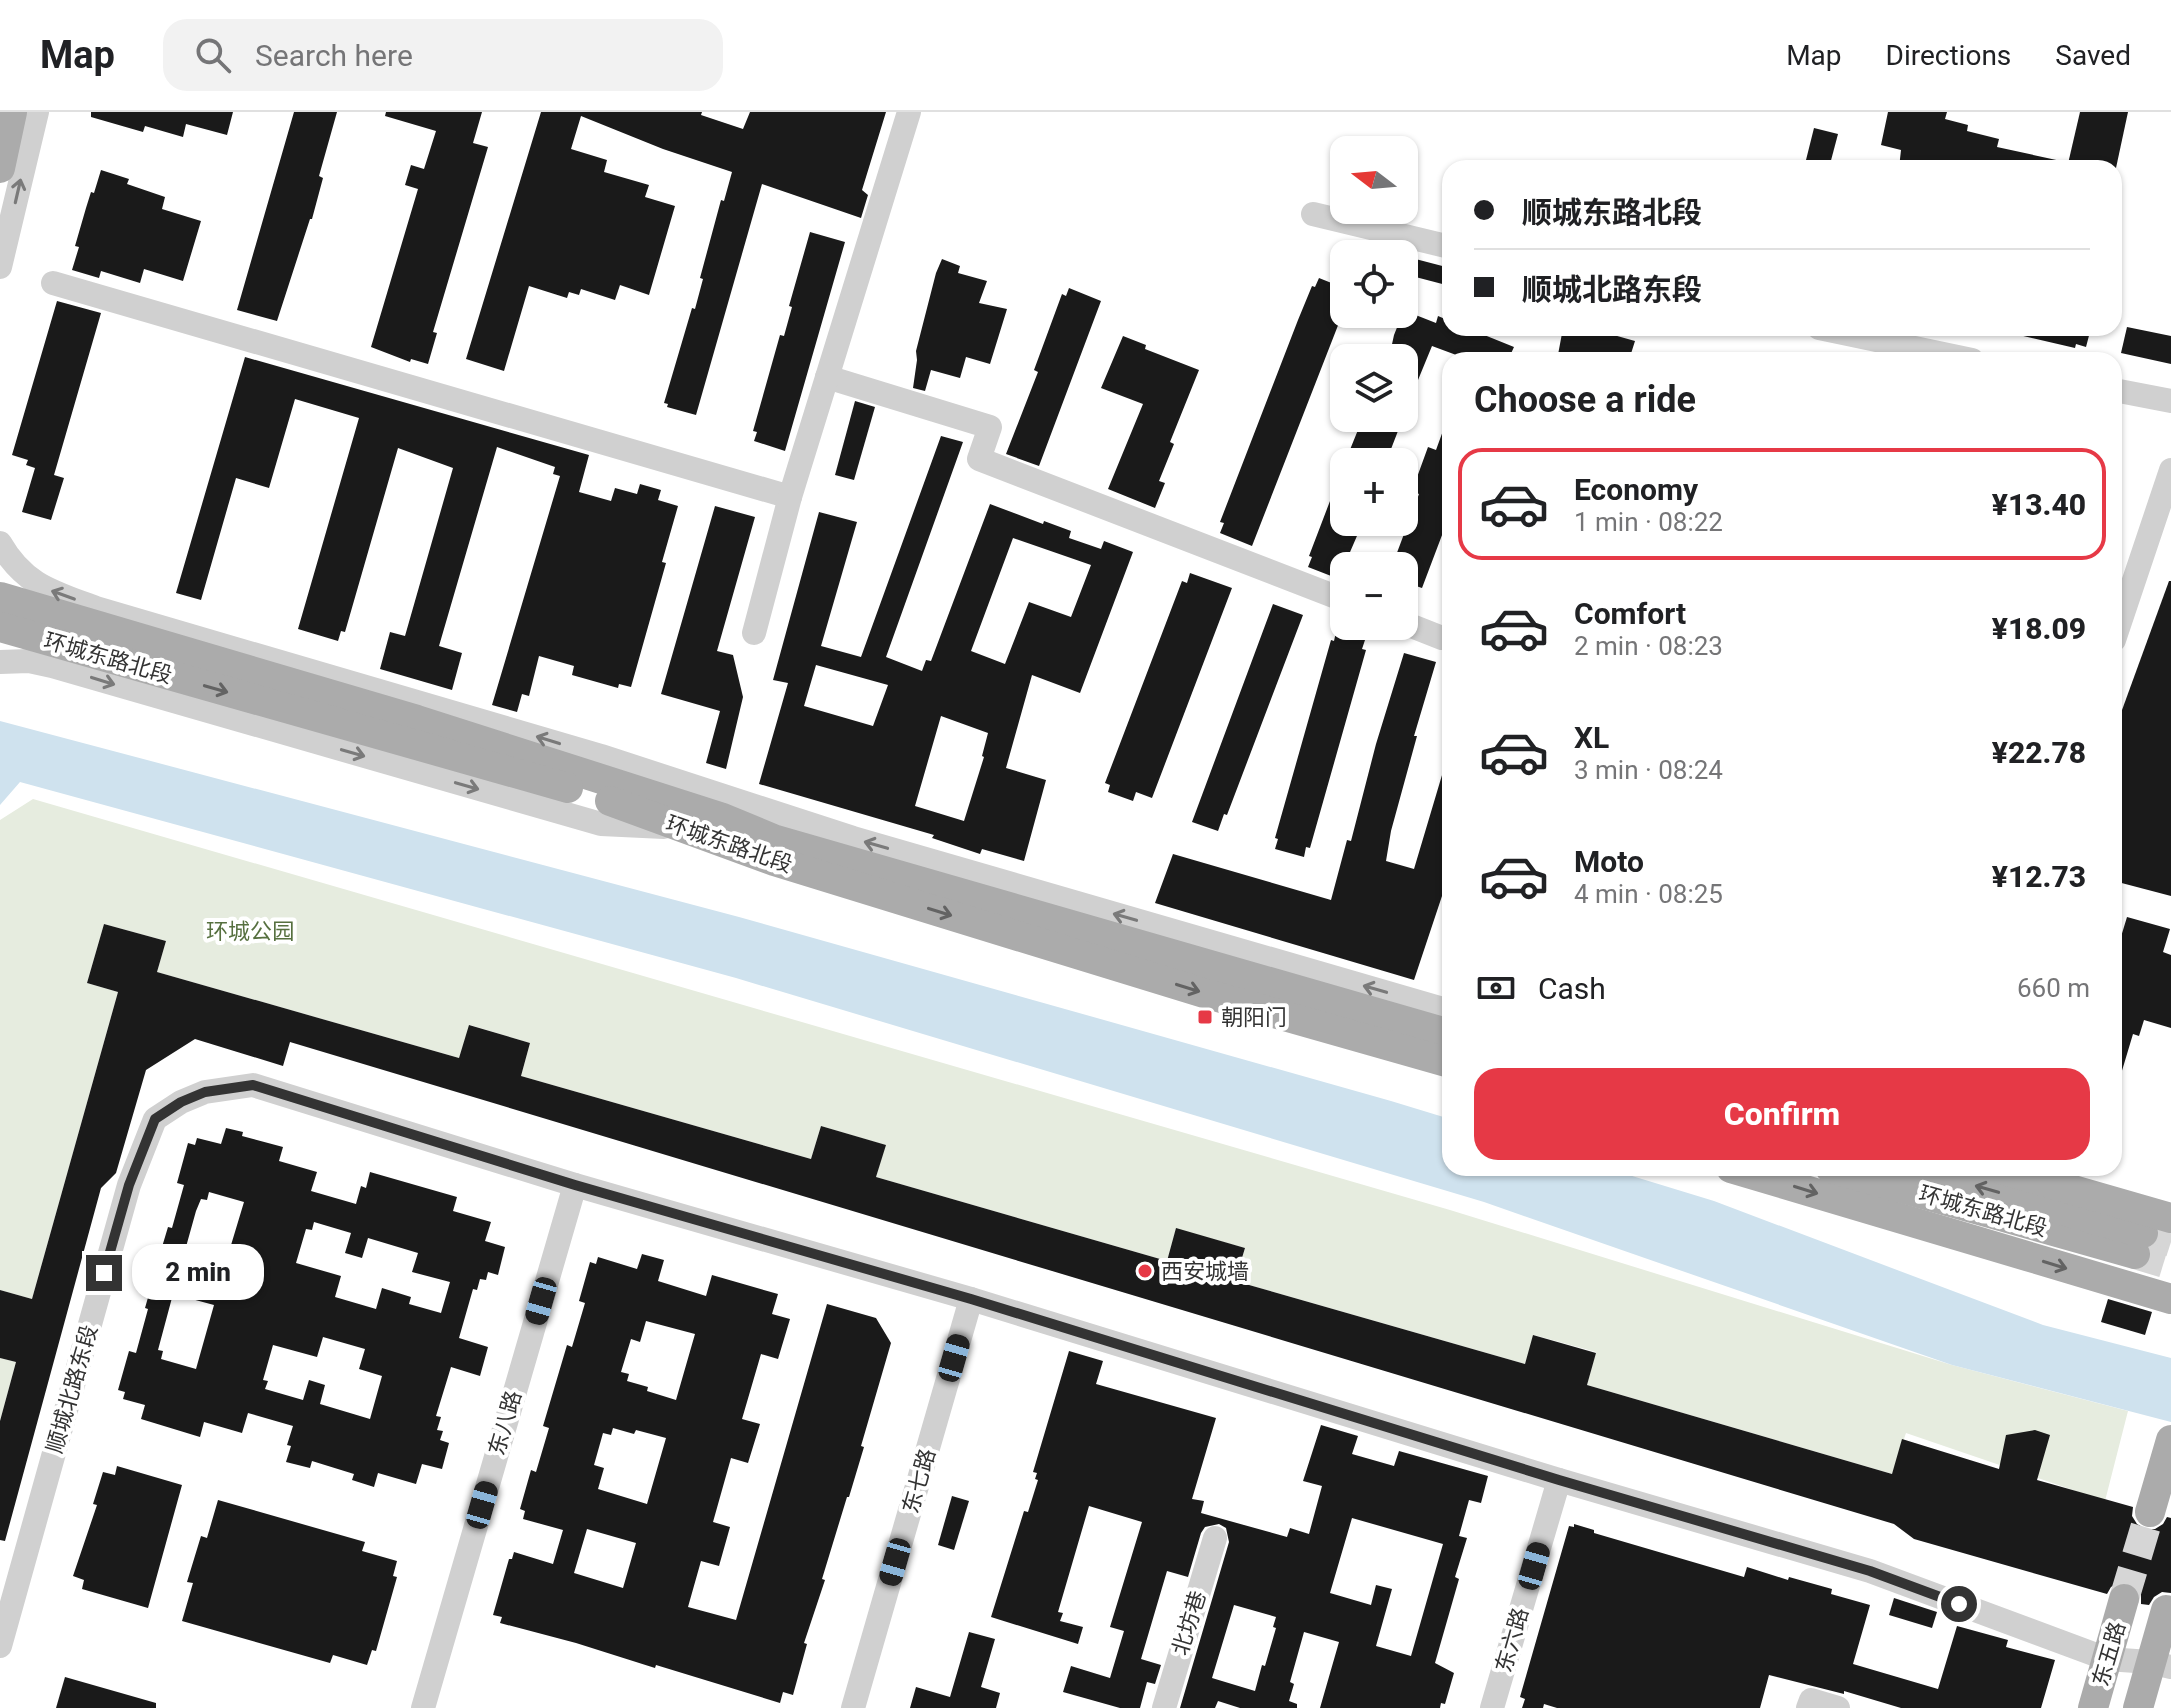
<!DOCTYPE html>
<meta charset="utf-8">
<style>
:root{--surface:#fff;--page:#f2f2f2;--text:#202124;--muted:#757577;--line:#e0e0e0;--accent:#e63946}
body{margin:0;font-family:Roboto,"Noto Sans SC",sans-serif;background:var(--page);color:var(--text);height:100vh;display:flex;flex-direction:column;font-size:30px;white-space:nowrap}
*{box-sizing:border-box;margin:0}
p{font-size:26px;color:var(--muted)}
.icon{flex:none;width:44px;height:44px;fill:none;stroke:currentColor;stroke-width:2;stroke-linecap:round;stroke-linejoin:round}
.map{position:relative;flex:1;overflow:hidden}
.drawer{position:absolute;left:1442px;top:240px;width:680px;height:824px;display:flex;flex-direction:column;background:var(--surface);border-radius:24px;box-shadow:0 2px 6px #0004}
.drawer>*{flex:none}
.banner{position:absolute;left:1442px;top:48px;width:680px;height:176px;border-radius:24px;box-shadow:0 2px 6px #0004;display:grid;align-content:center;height:176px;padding:0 32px;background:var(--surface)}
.needle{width:52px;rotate:286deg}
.fabs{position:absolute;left:1330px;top:24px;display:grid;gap:16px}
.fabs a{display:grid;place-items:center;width:88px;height:88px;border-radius:16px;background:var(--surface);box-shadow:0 2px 6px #0004;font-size:40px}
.end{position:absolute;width:36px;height:36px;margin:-18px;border:10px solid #333;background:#fff;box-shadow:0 0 0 4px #fff}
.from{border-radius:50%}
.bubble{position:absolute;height:56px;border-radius:24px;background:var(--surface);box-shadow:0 2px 6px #0004;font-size:26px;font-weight:800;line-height:56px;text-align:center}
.car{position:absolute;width:24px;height:48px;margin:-24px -12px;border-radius:10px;box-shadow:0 0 6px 2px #0007;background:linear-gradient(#222 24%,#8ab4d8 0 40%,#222 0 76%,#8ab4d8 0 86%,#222 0)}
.banner b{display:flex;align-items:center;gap:28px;height:76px;font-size:30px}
.banner b+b{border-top:2px solid var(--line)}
.banner i{width:20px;height:20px;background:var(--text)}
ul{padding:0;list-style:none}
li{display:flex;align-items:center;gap:24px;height:112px;margin:0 16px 12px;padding:0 16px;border:4px solid transparent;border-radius:24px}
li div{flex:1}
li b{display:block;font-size:30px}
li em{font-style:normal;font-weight:800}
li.on{border-color:var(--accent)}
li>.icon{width:72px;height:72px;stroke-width:1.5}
h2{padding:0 32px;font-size:36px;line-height:96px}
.pay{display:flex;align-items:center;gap:20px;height:88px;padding:0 32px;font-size:30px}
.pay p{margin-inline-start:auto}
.button{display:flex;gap:16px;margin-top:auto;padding:16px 32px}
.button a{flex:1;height:92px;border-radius:24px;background:var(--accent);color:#fff;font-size:32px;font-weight:800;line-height:92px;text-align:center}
header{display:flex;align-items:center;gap:48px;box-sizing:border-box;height:112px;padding:0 40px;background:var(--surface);border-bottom:2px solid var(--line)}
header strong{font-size:38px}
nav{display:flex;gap:44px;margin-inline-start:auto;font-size:28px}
.search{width:560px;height:72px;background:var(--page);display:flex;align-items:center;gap:20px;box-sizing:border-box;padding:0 28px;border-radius:24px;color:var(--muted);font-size:30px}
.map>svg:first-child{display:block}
</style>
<header>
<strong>Map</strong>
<div class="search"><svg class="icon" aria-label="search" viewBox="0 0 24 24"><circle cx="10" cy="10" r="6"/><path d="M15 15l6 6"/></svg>Search here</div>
<nav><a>Map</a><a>Directions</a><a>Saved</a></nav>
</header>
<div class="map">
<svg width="2171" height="1596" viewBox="0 0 2171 1596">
<rect width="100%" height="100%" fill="#fff"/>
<g fill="#e6ecdf">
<polygon points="33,687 1450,1098 1952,1253 2128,1299 2105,1389 1906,1321 1892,1362 1587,1273 1596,1240 1534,1223 1525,1252 1235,1169 1245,1136 1176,1117 1167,1149 876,1065 885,1033 821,1014 811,1047 521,964 530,931 470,913 459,946 157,860 166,829 104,812 87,871 118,880 32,1187 0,1178 0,708"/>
<polygon points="0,1246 16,1250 0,1309"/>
</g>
<polygon fill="#cfe2ee" points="0,609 739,805 1391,989 1450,1007 1450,1056 1606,1056 1714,1089 2043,1213 2171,1246 2171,1310 1952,1253 1484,1090 736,866 20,670 0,693"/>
<g fill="#1a1a1a" fill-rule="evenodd">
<polygon points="91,0 233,0 227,23 186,12 183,25 145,14 143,20 91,5"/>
<polygon points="294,0 337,0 319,64 323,66 312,107 310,107 277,209 237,198"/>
<polygon points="386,0 482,0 473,31 488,35 433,220 437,221 428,252 411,247 410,250 371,235 418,77 405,73 411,53 424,57 436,19 385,4"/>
<polygon points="541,0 702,0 701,3 743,17 750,0 886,0 862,78 868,83 861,106 762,72 696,303 667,295 668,292 664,291 692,196 695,197 703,167 700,166 721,88 724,89 732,60 663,37 581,4 571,37 607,48 604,60 649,73 645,85 675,94 649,183 620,173 615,188 581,177 579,183 569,180 567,186 529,174 504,259 466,247"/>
<polygon points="1888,0 1947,0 1945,7 1968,13 1967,19 1999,27 1997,35 2061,49 2060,56 1899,56 1901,38 1881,33"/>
<polygon points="2080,0 2128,0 2116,56 2067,56"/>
<polygon points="1814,16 1838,22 1829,56 1804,56"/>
<polygon points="101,58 129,67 127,72 165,85 162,97 201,109 183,169 144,157 140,171 101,159 99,166 72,158 79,135 75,134 86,96 91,80 94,81"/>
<polygon points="810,120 845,130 785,339 754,329 757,320 753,319 780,223 784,224 792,195 789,194"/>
<polygon points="1404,144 1450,156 1450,174 1404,162"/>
<polygon points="942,147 960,154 958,161 987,169 979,191 1007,197 990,252 966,245 960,266 931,258 925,279 913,276 917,248 916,239 936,161"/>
<polygon points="1319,166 1344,176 1344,198 1252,434 1220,421 1224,411 1220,410 1298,208 1312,174 1315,175"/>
<polygon points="1069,176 1101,189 1039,354 1006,342 1038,260 1034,258 1062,182 1066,184"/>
<polygon points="57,189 101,201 54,363 64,366 51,408 22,400 35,356 26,353 28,348 12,343"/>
<polygon points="1408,200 1436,211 1438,204 1450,209 1450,216 1467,216 1514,235 1508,248 1480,248 1469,244 1467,247 1432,234 1404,302 1404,246 1389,246 1394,223 1400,208 1404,210"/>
<polygon points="2127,215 2171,224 2171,252 2121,241"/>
<polygon points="1563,216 1604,216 1603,220 1635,229 1629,248 1557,248"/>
<polygon points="2019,216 2091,216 2086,235 2076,232 2075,236 2019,223"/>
<polygon points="1123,224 1146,233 1145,237 1199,258 1170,330 1174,332 1159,369 1165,371 1155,396 1108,377 1143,292 1101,276"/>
<polygon points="245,245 589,343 579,380 611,389 615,376 637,382 640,372 661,378 658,388 678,394 662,450 666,451 631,575 619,572 618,576 572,563 574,554 539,544 529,584 522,582 517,600 492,593 560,364 553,362 555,355 497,335 439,534 462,541 452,578 380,557 390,520 405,524 453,356 398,336 345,520 341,519 338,529 298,517 359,306 295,287 269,376 236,366 201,488 176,481"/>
<polygon points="855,289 875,295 854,368 835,363"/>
<polygon points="1448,305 1450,402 1422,476 1404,470 1404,454 1392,454 1419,382 1412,379 1428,335 1436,338"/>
<polygon points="1368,306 1403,306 1386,350 1345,350 1362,308 1367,309"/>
<path d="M941 324 963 330 886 545 922 559 926 548 931 549 990 392 1043 412 1044 409 1071 419 1069 426 1101 437 1104 429 1133 440 1080 581 1032 563 1006 656 1046 668 1024 749 982 737 980 742 932 726 934 723 759 672 788 571 773 568 819 400 857 410 821 534 861 545ZM1013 426 1091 453 1071 505 1029 490 1005 552 971 539ZM816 553 888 573 873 614 804 594ZM941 604 988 621 982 644 984 645 964 709 915 694Z"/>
<polygon points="1343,355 1344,410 1363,410 1344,454 1344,469 1308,455 1312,445 1309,444"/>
<polygon points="715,394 755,405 717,539 733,543 743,585 726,657 706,651 720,599 661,582"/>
<polygon points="1190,461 1232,476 1152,686 1136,680 1133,689 1108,680 1110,673 1105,671 1182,469 1187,471"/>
<polygon points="2169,469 2171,469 2171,784 2114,769 2114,620"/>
<polygon points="1273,492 1303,503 1227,703 1224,702 1218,719 1192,710"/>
<polygon points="1336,520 1365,528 1362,537 1366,538 1310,736 1306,735 1304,745 1275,737 1278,727 1275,726 1331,528 1334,529"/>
<polygon points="1404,541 1436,550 1414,624 1417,624 1391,719 1386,749 1414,757 1445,653 1450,654 1450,760 1414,868 1155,791 1173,742 1331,788 1347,728 1351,729 1376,632"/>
<polygon points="2127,805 2170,817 2163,840 2171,843 2171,916 2144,908 2139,924 2133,922 2118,972 2114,971 2114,826 2120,828"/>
<polygon points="104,812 166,829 157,860 459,946 469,913 530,931 521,964 811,1047 821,1014 886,1033 876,1065 1167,1149 1176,1116 1245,1136 1235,1169 1525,1252 1533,1223 1596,1241 1587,1273 1892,1362 1902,1327 1999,1357 2006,1323 2035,1318 2050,1323 2037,1368 2133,1395 2132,1404 2137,1412 2146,1417 2155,1417 2163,1412 2167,1405 2171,1406 2171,1481 2162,1480 2154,1485 2149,1493 2141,1492 2141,1482 2136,1474 2130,1470 2119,1470 2111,1475 2107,1482 1914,1427 1894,1412 290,930 283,954 195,927 146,958 116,1061 101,1076 5,1429 0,1428 0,1309 16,1250 0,1246 0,1178 32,1187 118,880 87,871"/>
<path d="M226 1016 243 1020 242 1024 283 1035 279 1049 317 1060 311 1079 356 1092 361 1074 366 1076 370 1060 457 1085 453 1099 491 1110 485 1129 505 1135 498 1163 488 1160 486 1168 480 1167 477 1178 473 1177 459 1226 488 1235 480 1264 451 1255 436 1304 441 1305 437 1318 443 1319 440 1328 449 1331 442 1357 422 1352 416 1372 378 1361 374 1375 352 1368 354 1362 312 1349 310 1356 286 1350 291 1334 287 1333 293 1314 248 1301 242 1321 204 1310 200 1325 141 1307 145 1293 123 1287 125 1280 118 1278 129 1239 136 1241 148 1197 145 1196 151 1175 145 1174 157 1134 162 1135 168 1115 172 1116 184 1073 177 1071 188 1031 195 1033 197 1026 221 1032ZM209 1080 244 1090 225 1153 184 1142 196 1099 201 1087 207 1088ZM314 1110 351 1121 345 1141 362 1146 368 1126 418 1141 412 1160 450 1170 441 1201 409 1192 411 1185 382 1176 376 1197 335 1185 341 1164 296 1151 306 1117 312 1118ZM173 1182 214 1193 196 1257 161 1247 163 1239 158 1238ZM323 1225 365 1237 359 1257 382 1264 370 1307 320 1292 325 1273 309 1268 303 1288 265 1277 268 1269 263 1268 273 1233 317 1245Z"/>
<path d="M642 1142 664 1148 658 1169 706 1184 712 1163 778 1182 772 1202 790 1207 778 1247 761 1242 742 1307 760 1312 748 1351 731 1346 713 1410 730 1415 719 1454 701 1449 688 1495 736 1508 827 1192 876 1206 891 1231 861 1334 864 1335 849 1385H847L822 1467 825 1468 804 1531 807 1532 793 1583 783 1580 780 1591 656 1553 655 1556 576 1531 500 1511 502 1505 493 1503 509 1447H512L514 1440 553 1452 563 1418 523 1407 525 1399 520 1397 531 1358 536 1360 549 1316 543 1314 567 1233 572 1235 585 1191 579 1189 590 1150 596 1152 598 1145 637 1157ZM646 1209 695 1222 676 1288 647 1279 648 1275 627 1269 629 1262 621 1260 631 1227 640 1230ZM613 1316 634 1322 636 1318 666 1326 647 1392 598 1377 604 1356 594 1353 603 1321 611 1323ZM587 1417 636 1431 623 1476 574 1461Z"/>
<polygon points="2108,1187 2152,1200 2145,1223 2101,1210"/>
<path d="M1069 1239 1103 1249 1096 1272 1216 1306 1192 1387 1204 1389 1201 1401 1287 1425 1290 1416 1309 1422 1322 1374 1303 1369 1321 1313 1358 1324 1352 1342 1394 1354 1399 1339 1488 1364 1481 1391 1469 1388 1459 1424 1467 1426 1455 1465 1459 1467 1435 1551 1454 1561 1445 1592 1441 1591 1440 1596H1320L1339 1530 1304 1520 1290 1570 1294 1572 1289 1589 1297 1592V1596H1240L1218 1589 1215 1596H1180L1229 1430 1226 1416 1219 1412 1205 1415 1201 1421 1188 1465 1167 1459 1141 1547 1161 1553 1155 1572 1147 1570 1140 1596H1120L1063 1580 1071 1554 1110 1566 1124 1519 1110 1515 1142 1410 1089 1394 1058 1500 1063 1501 1060 1509 1083 1515 1078 1532 991 1505 1024 1399 1028 1400 1038 1368 1035 1367 1037 1361 1033 1360ZM1352 1406 1443 1432 1411 1544 1376 1534 1392 1477 1376 1473 1371 1493 1330 1481ZM1234 1493 1276 1505 1273 1515 1276 1516 1265 1554 1262 1553 1255 1579 1212 1566Z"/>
<polygon points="117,1354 182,1373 148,1496 82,1477 84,1468 73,1464 97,1393 93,1392 103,1360 115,1363"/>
<polygon points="952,1384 969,1389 954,1438 938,1433"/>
<polygon points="218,1388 365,1430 362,1439 397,1449 393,1464 397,1465 376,1539 372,1538 367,1553 333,1543 330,1551 182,1509 193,1471 187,1470 201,1424 207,1426"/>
<polygon points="1574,1412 1594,1418 1594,1421 1744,1465 1747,1455 1788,1468 1789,1465 1832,1477 1831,1482 1870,1493 1853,1552 1938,1577 1957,1514 2008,1528 2006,1535 2055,1548 2041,1596 1901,1596 1844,1579 1844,1582 1769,1563 1760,1596 1557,1596 1544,1592 1543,1596 1522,1596 1525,1587 1520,1585 1569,1414 1574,1415"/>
<polygon points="1894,1486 1937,1500 1932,1516 1889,1503"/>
<polygon points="969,1520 995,1527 981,1575 1000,1581 996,1596 910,1596 916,1575 950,1585"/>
<polygon points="65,1565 156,1591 156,1596 56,1596"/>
</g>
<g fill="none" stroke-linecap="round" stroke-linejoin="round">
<g stroke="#d6d6d6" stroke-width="30" stroke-dasharray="30 15" stroke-linecap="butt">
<polyline points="2143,1121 2171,1130"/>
<polyline points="2135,1142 2171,1153"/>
<polyline points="2124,1487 2150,1400"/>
</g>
<g stroke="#d0d0d0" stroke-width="24">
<polyline points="1313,102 1450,135"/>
<polyline points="0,155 37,0"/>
<polyline points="53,171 790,385"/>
<polyline points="1819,216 1972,248"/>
<polyline points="827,265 990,315 979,347 1344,488"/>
<polyline points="2114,278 2171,289"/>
<path d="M0 431C24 473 53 480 96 496L601 644 853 726 1450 899"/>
<polyline points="1404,511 1442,526"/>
<polyline points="754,521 790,385 909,0"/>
<polyline points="2114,528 2171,358"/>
<polyline points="0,550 29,549 52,554 601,712 664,715"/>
<polyline points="0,1534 129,1073 155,1007 181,990 205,980 253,973 575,1073 971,1187 1559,1368 1870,1459 2107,1547 2150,1550 2171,1555"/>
<polyline points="423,1596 575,1073"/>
<polyline points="853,1596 971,1187"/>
<polyline points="1164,1596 1215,1426"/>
<polyline points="1492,1596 1559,1368"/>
<polyline points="1808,1596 1811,1588 1838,1596"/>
</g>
<g stroke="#ababab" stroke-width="30">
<polyline points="0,56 12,0"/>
<polyline points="0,485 417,608 723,706 776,728 1450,922"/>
<polyline points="0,515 568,676"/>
<polyline points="610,689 774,749 1207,882 1450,951"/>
<polyline points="1731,1056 2171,1187"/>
<polyline points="1830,1056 2135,1142"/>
<polyline points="1913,1056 2143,1121"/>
<polyline points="1997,1056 2171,1106"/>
<polyline points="2150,1400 2171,1328"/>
<polyline points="2093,1596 2124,1487"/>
<polyline points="2138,1596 2166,1498"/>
</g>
</g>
<defs><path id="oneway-shaft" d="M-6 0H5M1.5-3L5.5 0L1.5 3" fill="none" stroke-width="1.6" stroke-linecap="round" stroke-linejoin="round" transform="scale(2)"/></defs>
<g stroke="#7a7a7a">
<use href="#oneway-shaft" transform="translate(18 79) rotate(-77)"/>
<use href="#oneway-shaft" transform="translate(63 483) rotate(-160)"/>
<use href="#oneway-shaft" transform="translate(103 569) rotate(17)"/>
<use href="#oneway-shaft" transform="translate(548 628) rotate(-163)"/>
<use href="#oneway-shaft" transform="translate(353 641) rotate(16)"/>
<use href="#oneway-shaft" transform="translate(467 674) rotate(16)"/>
<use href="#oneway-shaft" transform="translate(876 733) rotate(-164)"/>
<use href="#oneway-shaft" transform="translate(1125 805) rotate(-164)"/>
<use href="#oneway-shaft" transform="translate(1375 877) rotate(-164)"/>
</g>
<g stroke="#636363">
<use href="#oneway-shaft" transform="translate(216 577) rotate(16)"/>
<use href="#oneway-shaft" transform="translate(940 800) rotate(17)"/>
<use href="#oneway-shaft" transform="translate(1188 876) rotate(17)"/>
<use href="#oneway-shaft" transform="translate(1987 1077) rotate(-164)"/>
<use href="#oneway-shaft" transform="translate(1806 1078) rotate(17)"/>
<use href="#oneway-shaft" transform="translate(2055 1153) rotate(17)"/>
</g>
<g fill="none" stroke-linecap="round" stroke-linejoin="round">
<polyline stroke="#333" stroke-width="10" points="104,1161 129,1073 155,1007 181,990 205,980 253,973 575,1073 971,1187 1559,1368 1870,1459 1959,1492"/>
</g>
<g fill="#e63946" stroke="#fff" stroke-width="3">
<rect x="1197" y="897" width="16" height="16" rx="4"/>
<circle cx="1145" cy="1159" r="8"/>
</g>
<g text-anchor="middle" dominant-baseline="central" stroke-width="8" stroke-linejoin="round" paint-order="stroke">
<g font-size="22" fill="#333" stroke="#fff">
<text transform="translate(108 546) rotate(16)">环城东路北段</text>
<text transform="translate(729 732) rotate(19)">环城东路北段</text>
<text transform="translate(1983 1099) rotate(16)">环城东路北段</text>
<text transform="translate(72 1277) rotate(-74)">顺城北路东段</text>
<text transform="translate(505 1311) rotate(-74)">东八路</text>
<text transform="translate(919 1369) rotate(-74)">东七路</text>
<text transform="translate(1189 1511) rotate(-73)">北坊巷</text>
<text transform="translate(1512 1528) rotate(-74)">东六路</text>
<text transform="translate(2109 1542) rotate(-74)">东五路</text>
</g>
<g font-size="22" fill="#56703f" stroke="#fff">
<text x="250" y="819">环城公园</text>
</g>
<g font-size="22" fill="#333" stroke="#fff" text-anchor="start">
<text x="1221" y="905">朝阳门</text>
<text x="1161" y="1159">西安城墙</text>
</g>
</g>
</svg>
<div class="fabs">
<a><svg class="needle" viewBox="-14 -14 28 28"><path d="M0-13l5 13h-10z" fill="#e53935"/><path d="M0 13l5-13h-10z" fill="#757577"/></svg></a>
<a><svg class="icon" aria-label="locate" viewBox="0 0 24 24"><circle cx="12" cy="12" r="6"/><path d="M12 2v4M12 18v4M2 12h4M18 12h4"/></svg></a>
<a><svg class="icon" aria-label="layers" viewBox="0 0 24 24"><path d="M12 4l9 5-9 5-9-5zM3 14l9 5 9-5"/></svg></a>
<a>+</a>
<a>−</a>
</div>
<i class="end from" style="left:1959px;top:1492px"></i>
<i class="end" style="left:104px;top:1161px"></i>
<div class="bubble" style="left:132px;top:1132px;width:132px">2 min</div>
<i class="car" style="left:541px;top:1189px;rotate:196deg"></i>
<i class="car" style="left:954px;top:1246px;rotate:16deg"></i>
<i class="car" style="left:482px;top:1393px;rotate:16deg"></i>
<i class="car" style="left:895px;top:1450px;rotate:196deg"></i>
<i class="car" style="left:1534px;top:1454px;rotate:16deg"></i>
<div class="banner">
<b><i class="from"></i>顺城东路北段</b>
<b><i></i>顺城北路东段</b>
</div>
<section class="drawer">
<h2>Choose a ride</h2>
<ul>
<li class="on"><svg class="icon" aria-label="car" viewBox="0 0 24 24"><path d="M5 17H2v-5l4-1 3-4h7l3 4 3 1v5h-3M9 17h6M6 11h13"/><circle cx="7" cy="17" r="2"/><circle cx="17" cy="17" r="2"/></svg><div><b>Economy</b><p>1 min · 08:22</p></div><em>¥13.40</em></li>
<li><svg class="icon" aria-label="car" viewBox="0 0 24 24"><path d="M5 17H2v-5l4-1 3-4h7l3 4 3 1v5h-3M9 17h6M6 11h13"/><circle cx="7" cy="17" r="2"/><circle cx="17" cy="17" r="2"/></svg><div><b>Comfort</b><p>2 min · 08:23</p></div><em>¥18.09</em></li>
<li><svg class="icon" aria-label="car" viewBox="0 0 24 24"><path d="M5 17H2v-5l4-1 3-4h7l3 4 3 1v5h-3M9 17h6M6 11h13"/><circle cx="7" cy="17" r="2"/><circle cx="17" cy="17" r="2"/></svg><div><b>XL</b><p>3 min · 08:24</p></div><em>¥22.78</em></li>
<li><svg class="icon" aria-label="car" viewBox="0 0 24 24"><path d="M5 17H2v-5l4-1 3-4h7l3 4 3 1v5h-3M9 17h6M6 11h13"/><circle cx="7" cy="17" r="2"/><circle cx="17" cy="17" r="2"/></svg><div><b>Moto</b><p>4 min · 08:25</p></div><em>¥12.73</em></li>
</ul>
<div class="pay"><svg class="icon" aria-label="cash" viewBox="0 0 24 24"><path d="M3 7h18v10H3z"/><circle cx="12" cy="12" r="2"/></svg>Cash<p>660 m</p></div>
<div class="button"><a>Confirm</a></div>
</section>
</div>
